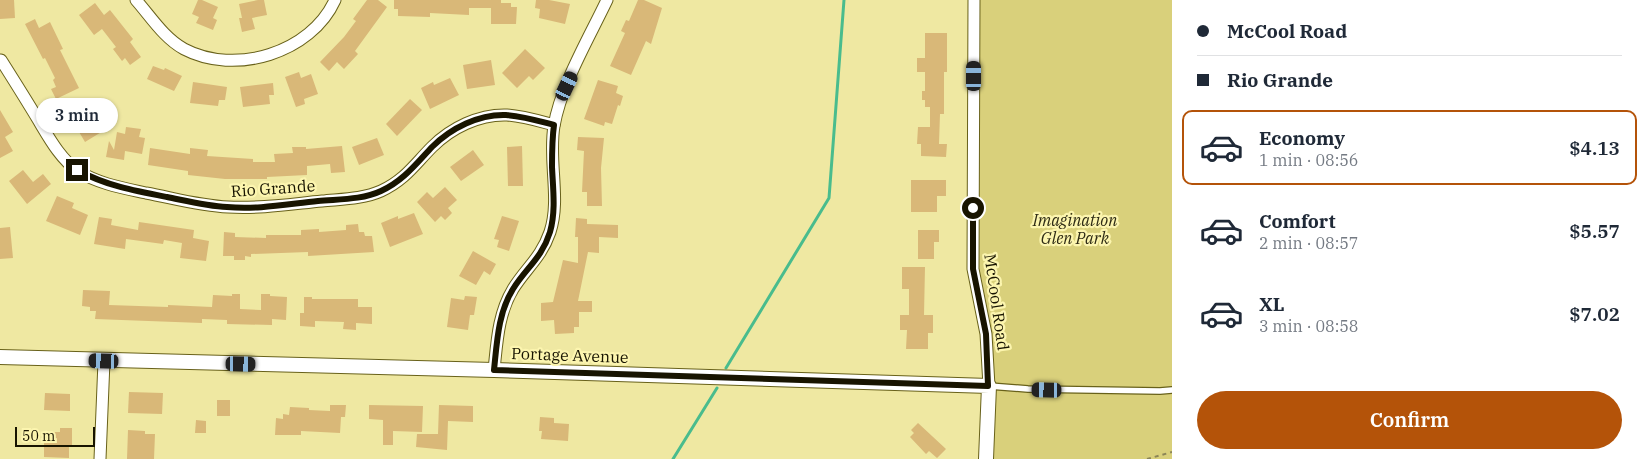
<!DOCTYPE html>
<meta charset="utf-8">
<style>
:root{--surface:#fff;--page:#f2f2f3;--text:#1f2937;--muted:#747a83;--line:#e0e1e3;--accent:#b45309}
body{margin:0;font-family:"IBM Plex Serif",serif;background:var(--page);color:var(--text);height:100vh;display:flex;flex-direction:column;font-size:19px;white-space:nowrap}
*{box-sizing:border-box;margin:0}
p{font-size:16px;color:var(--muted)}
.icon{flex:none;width:28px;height:28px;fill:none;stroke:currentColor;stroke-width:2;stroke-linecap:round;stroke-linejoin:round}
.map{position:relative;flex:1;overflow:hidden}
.details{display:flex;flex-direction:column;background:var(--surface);width:475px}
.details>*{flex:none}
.guide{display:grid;align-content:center;height:110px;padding:0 25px;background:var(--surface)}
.scale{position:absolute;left:15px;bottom:12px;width:80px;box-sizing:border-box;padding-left:5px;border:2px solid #181400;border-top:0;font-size:14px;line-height:18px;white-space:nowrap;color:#181400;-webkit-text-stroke:4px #fcf5af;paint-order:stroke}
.end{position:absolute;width:22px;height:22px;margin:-11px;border:6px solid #181400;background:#fff;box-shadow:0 0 0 2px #fff}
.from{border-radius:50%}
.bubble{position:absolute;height:35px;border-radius:18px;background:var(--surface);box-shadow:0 1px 4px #0004;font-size:16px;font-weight:600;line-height:35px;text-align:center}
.car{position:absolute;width:15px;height:30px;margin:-15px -8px;border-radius:6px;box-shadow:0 0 4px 1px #0007;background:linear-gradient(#222 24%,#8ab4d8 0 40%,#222 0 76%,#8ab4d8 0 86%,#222 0)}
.guide b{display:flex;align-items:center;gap:18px;height:48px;font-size:19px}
.guide b+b{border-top:1px solid var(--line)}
.guide i{width:12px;height:12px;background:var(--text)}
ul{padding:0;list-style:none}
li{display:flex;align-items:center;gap:15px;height:75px;margin:0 10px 8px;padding:0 15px;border:2px solid transparent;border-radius:10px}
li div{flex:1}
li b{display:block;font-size:19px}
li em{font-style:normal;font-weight:600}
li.selected{border-color:var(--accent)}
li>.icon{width:45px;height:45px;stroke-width:1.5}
.primary-button{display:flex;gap:10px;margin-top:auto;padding:10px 25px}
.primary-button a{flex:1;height:58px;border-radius:30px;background:var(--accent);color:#fff;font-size:20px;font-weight:600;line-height:58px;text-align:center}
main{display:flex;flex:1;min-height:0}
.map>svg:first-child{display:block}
</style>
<main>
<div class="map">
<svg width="1172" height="459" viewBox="0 0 1172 459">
<rect width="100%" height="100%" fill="#efe8a2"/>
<polygon fill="#d9d07b" points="980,0 1172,0 1172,459 990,459 990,330 978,271"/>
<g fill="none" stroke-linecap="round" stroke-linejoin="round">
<g stroke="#49bc8d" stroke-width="3">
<polyline points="726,368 829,198 844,0"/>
<polyline points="673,459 717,388"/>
</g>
</g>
<g fill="#d9b878">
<polygon points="0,0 14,0 15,18 0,19"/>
<polygon points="198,0 202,0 218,7 213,18 217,20 213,30 196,23 199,17 192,14"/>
<polygon points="258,0 264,0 267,15 252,18 255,29 242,32 239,18 242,18 239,4"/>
<polygon points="367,0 378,0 387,7 355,51 358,54 344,69 337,62 329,71 320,62 344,37 356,21 353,19"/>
<polygon points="394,0 501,0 501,3 511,3 511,7 517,7 516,24 491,24 491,8 469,8 469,15 430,13 430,17 398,16 398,9 394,9"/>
<polygon points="536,0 549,0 570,4 565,24 539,18 540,9 535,8"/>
<polygon points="638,0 644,0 662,8 651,44 646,41 631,75 610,66 625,33 621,31 626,20 629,21"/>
<polygon points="95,3 104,15 110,10 133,39 130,42 141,57 130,65 125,58 122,61 113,49 116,47 102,29 94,35 79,15"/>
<polygon points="35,19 39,28 50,22 63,49 60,50 79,88 56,99 51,89 56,87 53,80 55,78 45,58 43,59 25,24"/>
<polygon points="925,33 947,33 947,72 944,72 944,114 940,114 939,144 947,144 946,157 921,156 921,144 917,144 918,127 930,127 930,107 925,107 925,100 922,100 922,91 925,91 925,72 917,72 917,58 925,58"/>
<polygon points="525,49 545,68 533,80 529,76 517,88 502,73"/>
<polygon points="491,60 495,85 467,89 463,65"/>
<polygon points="153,66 164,70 165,68 182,76 174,91 147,79"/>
<polygon points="299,72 301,78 311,74 318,94 304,99 305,104 296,107 285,77"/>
<polygon points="450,78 459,95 430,109 421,88 433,82 434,85"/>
<polygon points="598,80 618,86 616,93 623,96 620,106 618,105 612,124 605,122 604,126 584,119"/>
<polygon points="193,82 227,87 225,100 219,100 218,106 190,103"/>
<polygon points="273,83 274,95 269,95 270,104 243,107 240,87"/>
<polygon points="410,99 422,110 397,136 386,124"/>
<polygon points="90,102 97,115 94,117 103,131 85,142 69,115"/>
<polygon points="0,110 13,132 5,137 13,151 0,158"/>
<polygon points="126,127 141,129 139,137 145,138 142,154 125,151 124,160 106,157 109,141 114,150 117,132 125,134"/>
<polygon points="578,137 604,138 601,168 602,206 587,206 587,192 582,192 584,151 577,150"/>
<polygon points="377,138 384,155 359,165 352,147"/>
<polygon points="342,146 345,172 331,173 330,164 307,166 307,175 267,177 267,179 225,179 188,175 188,171 148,165 150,148 190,154 190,148 208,150 207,156 253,159 253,162 275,162 274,154 293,153 292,147 306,147 306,149"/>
<polygon points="522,146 523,186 508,186 507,147"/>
<polygon points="473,150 484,165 461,181 450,167"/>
<polygon points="23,170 33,182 43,174 51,184 27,204 9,181"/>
<polygon points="911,180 946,180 946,196 937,196 937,212 911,212"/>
<polygon points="445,187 457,200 448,208 452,213 445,220 441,216 435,222 417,202 427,192 433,198"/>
<polygon points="57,196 74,203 72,208 88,215 80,235 46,221"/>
<polygon points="414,213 423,234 390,247 381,223 398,216 398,219"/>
<polygon points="502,216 519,221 509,251 497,247 499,240 494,239"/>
<polygon points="99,217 112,219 111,225 138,230 139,222 194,230 193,238 209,241 206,261 180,258 182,243 164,240 163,244 126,239 125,249 94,244"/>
<polygon points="576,218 587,219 587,224 618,225 618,238 599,237 599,253 588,252 578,301 592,301 592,312 579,312 579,327 574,327 574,333 555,334 554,320 541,321 541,303 553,302 563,260 578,263 578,237 575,237"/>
<polygon points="358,224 359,232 364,232 365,236 372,236 374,252 308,256 308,252 251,254 251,257 245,256 245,260 234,260 234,256 223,256 224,232 235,233 235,237 266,238 266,235 301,235 301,230 319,229 319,232 346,230 346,225"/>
<polygon points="10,227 13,258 0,259 0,228"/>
<polygon points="918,230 939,230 939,242 934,242 934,259 918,259"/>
<polygon points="473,251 496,264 490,275 484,271 476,285 459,276"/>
<polygon points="902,267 925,267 924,315 933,315 933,333 928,333 928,349 906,349 907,330 900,330 900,315 909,315 909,289 902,289"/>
<polygon points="83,290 110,291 109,305 168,307 168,305 212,307 213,295 232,296 232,294 240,294 240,309 261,310 261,294 270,294 270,296 287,297 286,320 272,319 272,325 227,324 227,320 202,319 202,323 95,319 96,311 90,311 90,307 82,306"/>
<polygon points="465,296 477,297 474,315 470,315 468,330 447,327 451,298 464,300"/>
<polygon points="304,297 312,297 312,299 358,299 358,307 372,307 372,324 356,323 356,330 343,329 344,322 315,321 315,327 300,326 300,313 304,313"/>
<polygon points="129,392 163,393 162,414 128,413"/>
<polygon points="45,393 70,394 70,411 44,410"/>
<rect x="217" y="400" width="13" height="16"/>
<polygon points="330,405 346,405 345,417 341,417 340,433 301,431 301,435 275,435 276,418 283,419 283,414 289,415 290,407 309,408 309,410 330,411"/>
<polygon points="369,405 423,406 422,432 393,431 393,445 383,445 383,420 369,419"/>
<polygon points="439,405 473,406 473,422 448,421 447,450 416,447 417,434 438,434"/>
<polygon points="540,417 554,418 554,423 569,424 568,441 541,439 542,431 539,431"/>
<polygon points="196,420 206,421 206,433 195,433"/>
<polygon points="918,423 946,449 937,458 929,451 926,454 910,437 914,433 911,430"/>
<polygon points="60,428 72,428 72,446 69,446 69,458 44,457 44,432 60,432"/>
<polygon points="128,430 145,431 145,434 155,434 154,459 127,459"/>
</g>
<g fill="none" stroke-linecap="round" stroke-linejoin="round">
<g stroke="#68611a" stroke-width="8">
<polyline id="service" points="989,386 1028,389 1160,391 1172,390"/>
</g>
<g stroke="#68611a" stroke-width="13">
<g id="minor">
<path d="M136 0C151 17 164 38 184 49 235 76 311 53 335 0"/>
<polyline points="974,0 973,269 986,334 989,386"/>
<path d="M0 60H1C13 79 25 98 37 118 48 136 60 159 78 171 99 184 123 188 146 193 173 198 200 206 228 207 259 209 291 204 322 201 341 199 363 199 381 191 405 180 415 164 432 147 451 128 479 114 507 115 523 116 539 121 554 125"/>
<path d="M494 370C497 342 498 314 513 289 526 268 541 258 550 232 561 199 548 161 554 126 561 85 589 38 607 0"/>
<polyline points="100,459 104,361"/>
</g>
</g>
<g stroke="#68611a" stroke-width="16">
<polyline id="tertiary" points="0,357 494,370 989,386 986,459"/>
</g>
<polyline stroke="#8b8557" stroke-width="2" stroke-dasharray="4 4" stroke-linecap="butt" points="1147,459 1172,452"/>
<use href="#service" stroke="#fff" stroke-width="5.5"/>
<use href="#minor" stroke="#fff" stroke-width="11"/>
<use href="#tertiary" stroke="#fff" stroke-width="14"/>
</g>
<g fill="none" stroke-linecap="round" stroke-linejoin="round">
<path stroke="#181400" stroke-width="6" d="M77 170C107 186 135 191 167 197 187 201 207 206 227 207 257 210 288 204 318 201 338 199 362 200 381 191 403 181 416 164 432 147 451 128 479 114 506 115 523 116 539 121 554 125 552 139 552 153 552 167 553 189 556 211 550 232 542 258 526 268 513 289 498 313 497 342 494 370L988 386 986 334 973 269V208"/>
</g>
<g text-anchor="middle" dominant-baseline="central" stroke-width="4.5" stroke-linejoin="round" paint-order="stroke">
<g font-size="16" fill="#181400" stroke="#fcf5af">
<text transform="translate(273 188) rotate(-4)">Rio Grande</text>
<text transform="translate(997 302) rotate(82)">McCool Road</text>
<text transform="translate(570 355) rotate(2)">Portage Avenue</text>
</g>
<g font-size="16" font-style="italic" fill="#2d2a14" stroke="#fcf5af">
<text x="1075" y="220">Imagination<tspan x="1075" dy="18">Glen Park</tspan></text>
</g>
</g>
</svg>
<div class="scale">50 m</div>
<i class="end from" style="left:973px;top:208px"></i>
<i class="end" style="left:77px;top:170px"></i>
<div class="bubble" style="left:36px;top:98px;width:82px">3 min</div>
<i class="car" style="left:974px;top:76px;rotate:0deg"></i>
<i class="car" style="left:567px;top:86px;rotate:25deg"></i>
<i class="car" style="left:104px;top:361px;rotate:272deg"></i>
<i class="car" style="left:241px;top:364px;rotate:91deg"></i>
<i class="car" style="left:1047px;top:390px;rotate:271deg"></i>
</div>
<section class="details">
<div class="guide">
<b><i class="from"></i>McCool Road</b>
<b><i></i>Rio Grande</b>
</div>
<ul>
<li class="selected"><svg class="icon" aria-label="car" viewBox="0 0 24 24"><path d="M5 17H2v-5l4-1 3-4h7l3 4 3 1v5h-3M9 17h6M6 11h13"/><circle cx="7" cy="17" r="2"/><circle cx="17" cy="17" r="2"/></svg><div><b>Economy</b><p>1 min · 08:56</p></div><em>$4.13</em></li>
<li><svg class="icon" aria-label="car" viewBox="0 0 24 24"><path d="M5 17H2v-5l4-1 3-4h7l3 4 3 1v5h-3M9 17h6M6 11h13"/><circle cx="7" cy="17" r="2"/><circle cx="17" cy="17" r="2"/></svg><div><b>Comfort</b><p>2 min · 08:57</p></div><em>$5.57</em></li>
<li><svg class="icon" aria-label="car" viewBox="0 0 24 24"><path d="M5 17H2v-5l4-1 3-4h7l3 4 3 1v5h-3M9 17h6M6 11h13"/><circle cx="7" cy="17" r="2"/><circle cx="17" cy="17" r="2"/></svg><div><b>XL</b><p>3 min · 08:58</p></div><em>$7.02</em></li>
</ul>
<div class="primary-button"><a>Confirm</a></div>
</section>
</main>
